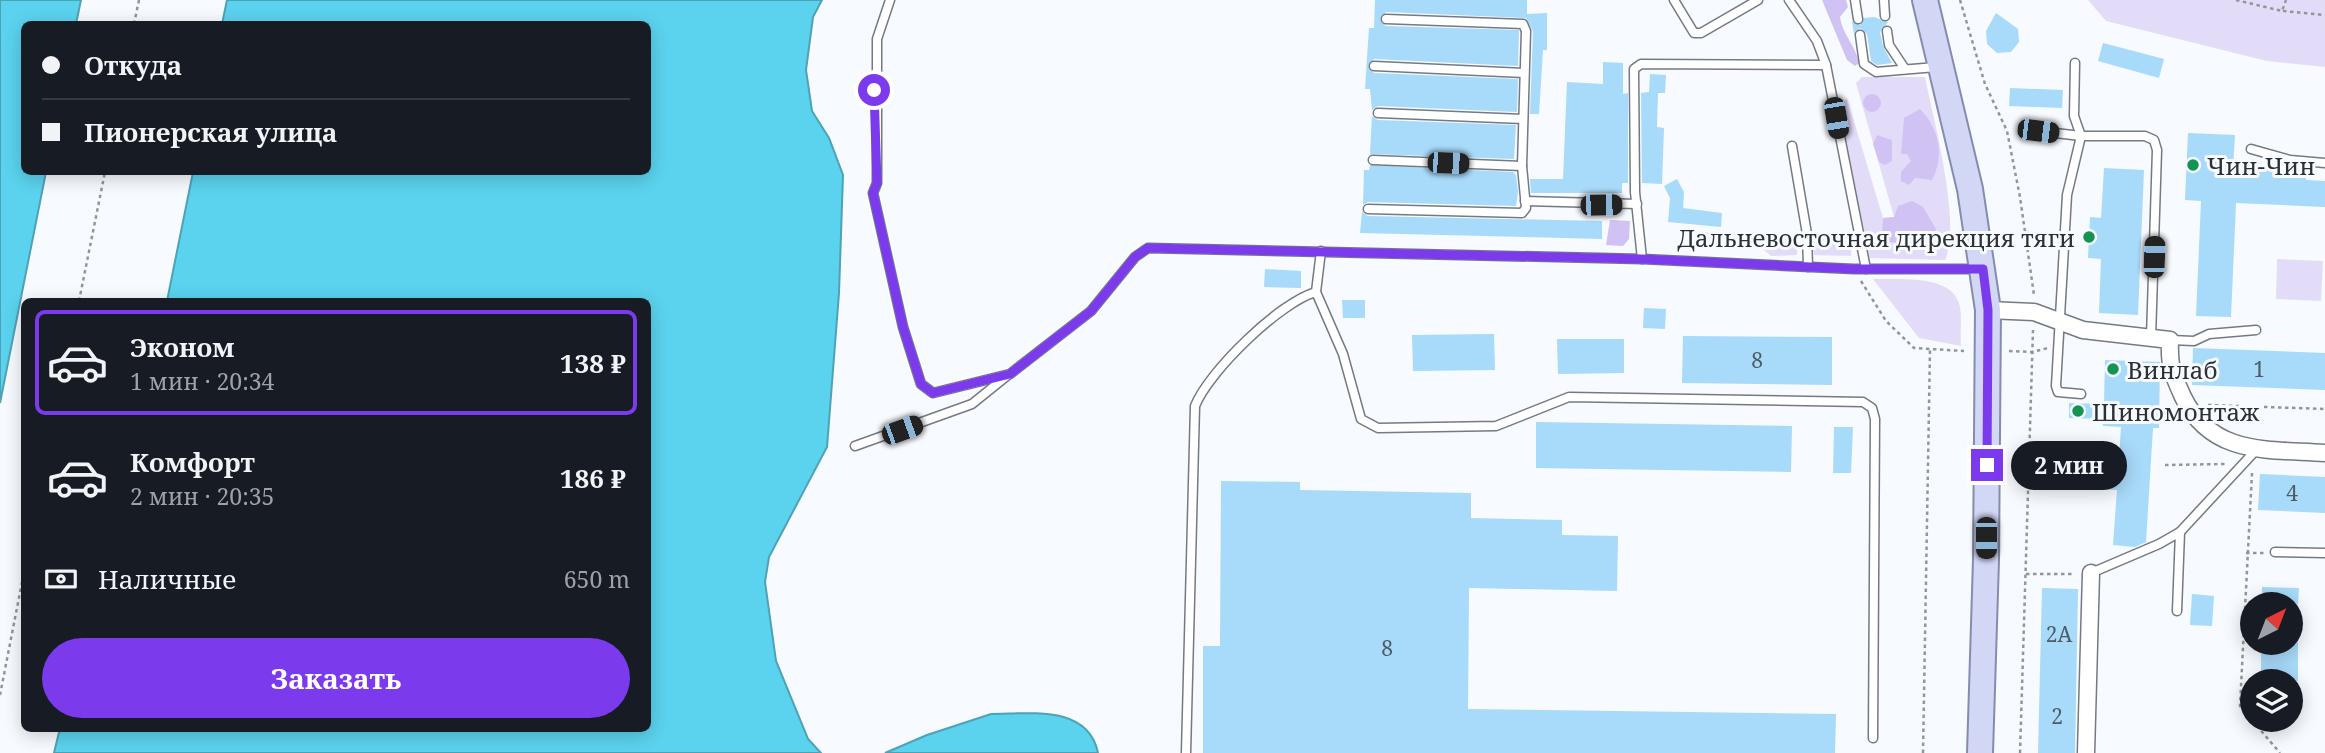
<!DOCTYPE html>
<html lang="ru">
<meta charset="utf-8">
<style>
:root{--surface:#171b24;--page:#242831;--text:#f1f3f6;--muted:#9ea1a6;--line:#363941;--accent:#7c3aed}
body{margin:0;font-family:"Noto Serif",serif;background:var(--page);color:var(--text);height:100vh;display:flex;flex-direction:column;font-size:26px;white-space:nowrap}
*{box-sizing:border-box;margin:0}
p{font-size:23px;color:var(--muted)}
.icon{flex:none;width:38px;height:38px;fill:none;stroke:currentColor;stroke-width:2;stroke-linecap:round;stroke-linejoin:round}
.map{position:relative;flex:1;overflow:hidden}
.sheet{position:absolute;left:21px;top:298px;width:630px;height:434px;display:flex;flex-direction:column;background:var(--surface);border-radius:10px;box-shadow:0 4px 18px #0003}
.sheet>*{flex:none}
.top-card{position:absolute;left:21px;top:21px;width:630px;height:154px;border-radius:10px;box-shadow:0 4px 18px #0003;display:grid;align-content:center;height:154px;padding:0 21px;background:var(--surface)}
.needle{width:46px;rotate:42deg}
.tools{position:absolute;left:2240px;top:592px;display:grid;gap:14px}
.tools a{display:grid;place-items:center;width:63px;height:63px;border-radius:50%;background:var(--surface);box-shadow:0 4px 18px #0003;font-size:35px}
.end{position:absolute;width:32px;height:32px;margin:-16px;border:9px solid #7c3aed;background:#fff;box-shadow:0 0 0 4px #fff}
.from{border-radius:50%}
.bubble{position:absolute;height:49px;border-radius:24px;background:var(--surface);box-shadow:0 4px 18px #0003;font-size:23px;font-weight:700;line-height:49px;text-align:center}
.car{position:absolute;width:21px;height:42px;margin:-21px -10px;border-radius:9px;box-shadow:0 0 5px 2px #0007;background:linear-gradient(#222 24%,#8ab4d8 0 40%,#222 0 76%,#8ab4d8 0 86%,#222 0)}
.top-card b{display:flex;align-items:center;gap:24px;height:66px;font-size:26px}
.top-card b+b{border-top:2px solid var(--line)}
.top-card i{width:18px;height:18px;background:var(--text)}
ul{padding:12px 0 0;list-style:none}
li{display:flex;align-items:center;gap:21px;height:105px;margin:0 14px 10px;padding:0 7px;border:4px solid transparent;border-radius:10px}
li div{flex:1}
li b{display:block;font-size:26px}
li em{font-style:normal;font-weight:700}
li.on{border-color:var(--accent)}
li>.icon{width:63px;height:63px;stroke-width:1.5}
.pay{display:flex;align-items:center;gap:18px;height:77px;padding:0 21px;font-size:26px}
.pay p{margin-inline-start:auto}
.primary-button{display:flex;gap:14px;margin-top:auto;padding:14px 21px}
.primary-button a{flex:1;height:80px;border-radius:42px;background:var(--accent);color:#fff;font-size:28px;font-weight:700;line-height:80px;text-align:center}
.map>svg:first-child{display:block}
</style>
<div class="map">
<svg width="2325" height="753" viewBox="0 0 2325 753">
<rect width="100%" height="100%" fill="#f7fafe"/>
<g fill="#e3dcf8">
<polygon points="2088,0 2325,0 2325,67 2267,61 2106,21"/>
<path d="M1862 77H1925C1933 118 1962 224 1945 260L1870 258 1837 109 1847 98 1883 218 1894 217 1856 83Z"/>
<polygon points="1705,232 1798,234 1797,255 1771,256 1763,249 1762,240 1709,239"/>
<polygon points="1812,234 1852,236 1851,256 1814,255"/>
<polygon points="2277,259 2323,261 2321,301 2276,299"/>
<path d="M1873 279C1897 280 1954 273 1960 307 1962 319 1960 333 1961 346L1919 338Z"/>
</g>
<g fill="#d0c3f3">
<path d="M1822 0H1846L1848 7 1840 17C1842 34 1856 46 1859 63L1855 66 1847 60Z"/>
<circle cx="1872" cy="103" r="9"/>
<path d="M1920 109C1939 128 1945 156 1932 180L1915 178 1909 185 1901 181V172L1911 161 1907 154H1901L1904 118Z"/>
<polygon points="1877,135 1892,140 1892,161 1885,165 1879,162 1873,144"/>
<polygon points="1912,201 1923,207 1936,229 1934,238 1926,241 1919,234 1904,243 1887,242 1882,236 1883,218 1894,217 1898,206"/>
<polygon points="1610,220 1630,221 1629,239 1623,246 1606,245"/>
</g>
<g fill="#5bd3ee" stroke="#4ea2b6" stroke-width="2">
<polygon points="0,0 81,0 76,24 24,24 24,172 46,172 0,403"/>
<polygon points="227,0 822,0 813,17 806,70 812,111 829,138 843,175 839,293 827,447 769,557 765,582 776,661 808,739 821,753 54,753 60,728 648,728 648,301 167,301 193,172 648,172 648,24 222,24"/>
<path d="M991 714C1029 714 1088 704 1098 753H885L927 735Z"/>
</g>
<g fill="#a8daf9">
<polygon points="1375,0 1527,0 1527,14 1547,13 1547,50 1543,50 1539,114 1530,114 1533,31 1526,18 1386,12 1380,19 1386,26 1519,30 1518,66 1374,59 1368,66 1374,73 1518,79 1517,112 1378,106 1372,110 1370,89 1365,89 1369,28 1374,28"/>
<polygon points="1996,13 2018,29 2019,42 2011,52 1997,53 1987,44 1986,31"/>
<polygon points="1874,17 1888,22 1880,32 1883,46 1892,63 1877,65 1871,61 1867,34 1860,28 1854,35 1852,21 1860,25 1864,18"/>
<polygon points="2103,43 2164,59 2159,78 2098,61"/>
<polygon points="1603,62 1623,63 1623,94 1628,93 1628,183 1622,183 1622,193 1531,193 1530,179 1563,179 1567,82 1603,84"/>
<polygon points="1650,74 1666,75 1665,93 1658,93 1657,127 1664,128 1662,184 1642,183 1641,93 1649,92"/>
<polygon points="2010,88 2063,90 2062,108 2009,106"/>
<polygon points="1372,116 1378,120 1516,125 1514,159 1370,154"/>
<polygon points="2188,133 2235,135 2233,168 2306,171 2306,180 2325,181 2325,207 2236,203 2231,317 2196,316 2201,201 2185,200"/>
<polygon points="1370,165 1513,172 1516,175 1518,192 1516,206 1368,202 1363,205 1364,170 1369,170"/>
<polygon points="2104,168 2144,170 2138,315 2099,313 2101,259 2088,258 2090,217 2101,218"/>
<polygon points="1677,179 1684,192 1683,208 1722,213 1721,227 1668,222 1670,198 1664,186"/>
<polygon points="1362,212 1368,216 1602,221 1602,239 1360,233"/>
<polygon points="1265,269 1301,271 1301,288 1264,287"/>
<polygon points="1342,300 1365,300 1365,318 1343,318"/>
<polygon points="1644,308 1666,309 1665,329 1643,328"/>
<polygon points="1494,334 1495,370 1413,371 1412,335"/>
<polygon points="1683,336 1832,337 1832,385 1682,383"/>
<polygon points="1557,339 1624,339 1624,373 1558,374"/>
<polygon points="2193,348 2325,353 2325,390 2192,385"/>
<polygon points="2105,360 2160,362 2159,428 2153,428 2146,542 2135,547 2113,545 2117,490 2088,489 2088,474 2118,474 2121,427 2103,426 2103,419 2069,418 2069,403 2104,404"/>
<polygon points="1536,422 1792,426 1791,472 1536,468"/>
<polygon points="1834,427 1853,427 1851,473 1833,473"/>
<polygon points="2260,474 2325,477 2325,513 2258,510"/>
<polygon points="1221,481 1300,482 1300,490 1471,493 1471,518 1562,520 1562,535 1618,536 1617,591 1469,588 1468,709 1836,714 1835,753 1203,753 1203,646 1220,646"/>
<polygon points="2262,587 2299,588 2298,604 2262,604"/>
<polygon points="2042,588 2078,589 2075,753 2038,753"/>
<polygon points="2192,594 2214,596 2212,626 2190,625"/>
<rect x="2261" y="642" width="37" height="39"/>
</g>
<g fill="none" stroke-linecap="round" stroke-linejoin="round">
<g stroke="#747a83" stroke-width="11">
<g id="lane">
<polyline points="890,0 877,39 877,183 873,193 903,327 921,384 933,393 1010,374 1091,311 1135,257 1148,248 1642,259 1854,269 1978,269"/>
<polyline points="1674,0 1694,33 1701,33 1758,0"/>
<polyline points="1789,0 1817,41 1826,65 1866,269"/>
<polyline points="1855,0 1858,19"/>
<polyline points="1884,0 1885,16"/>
<polyline points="1887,31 1889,45 1905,69"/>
<polyline points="1860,35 1864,64 1876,72 1936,67"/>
<polyline points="1374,66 1524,73"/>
<polyline points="1378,113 1523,119"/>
<polyline points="2038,131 2081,136 2074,116 2075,63"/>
<polyline points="1792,146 1807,234 1808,267"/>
<polyline points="2251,149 2290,160 2325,163"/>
<polyline points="1373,160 1522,166"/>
<polyline points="1525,201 1637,204"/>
<polyline points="1368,209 1522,213 1526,208 1522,166 1526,31 1523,24 1386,19"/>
<polyline points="1321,251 1316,292 1343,354 1361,419 1378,428 1496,426 1569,397 1863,402 1872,408 1875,419 1873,738"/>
<polyline points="1642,259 1635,192 1634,69 1641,64 1826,65"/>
<polyline points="2170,340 2194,341 2209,334 2256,330"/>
<polyline points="2081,394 2058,392 2056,386 2067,195 2081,136 2145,136 2154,140 2157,150 2151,338"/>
<polyline points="855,446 972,404 1008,375"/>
<polyline points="2180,532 2257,449"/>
<polyline points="2275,552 2325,553"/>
<polyline points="2091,573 2159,544 2180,532 2177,611"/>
<path d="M1186 753 1195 406C1209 371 1280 302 1316 292"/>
</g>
</g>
<g stroke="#747a83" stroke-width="19">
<g id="street">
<path d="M1988 310 2034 312 2083 330 2170 340C2169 366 2172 373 2183 397 2212 456 2267 449 2325 453"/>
<polyline points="2086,753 2091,573"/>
</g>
</g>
<g stroke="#858cae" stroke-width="28">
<polyline id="primary" points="1925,0 1970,189 1988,310 1986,560 1980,753"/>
</g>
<g stroke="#939699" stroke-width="2.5" stroke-dasharray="3.5 3.5" stroke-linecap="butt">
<polyline points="1960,0 1985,84 2007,131 2020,197 2034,295"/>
<polyline points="2236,0 2282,11 2286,0"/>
<polyline points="2283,11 2325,15"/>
<polyline points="134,24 139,0"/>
<polyline points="1861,281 1886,321 1914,348 1964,351"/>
<polyline points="79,301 105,172"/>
<polyline points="2009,351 2032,352 2048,348"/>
<polyline points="2208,405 2325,409"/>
<polyline points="2165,465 2225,464"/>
<polyline points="2252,473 2240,706 2280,753"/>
<polyline points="2246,553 2264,553"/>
<polyline points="2026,574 2074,574"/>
<polyline points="0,695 24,572"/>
<polyline points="1923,753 1930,349"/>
<polyline points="2020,753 2033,330"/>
</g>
<use href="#lane" stroke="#fff" stroke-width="8"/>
<use href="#street" stroke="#fff" stroke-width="16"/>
<use href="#primary" stroke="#d2d7f5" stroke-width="24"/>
</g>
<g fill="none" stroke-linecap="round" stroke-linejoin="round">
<polyline stroke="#7c3aed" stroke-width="9" points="874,90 877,183 873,193 903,327 921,384 933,393 1010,374 1091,311 1135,257 1148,248 1642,259 1854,269 1983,269 1988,310 1987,465"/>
</g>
<g fill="#149452" stroke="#f7fafe" stroke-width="2.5">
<circle cx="2193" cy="165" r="7"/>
<circle cx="2089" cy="237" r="7"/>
<circle cx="2113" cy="369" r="7"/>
<circle cx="2078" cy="411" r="7"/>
</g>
<g text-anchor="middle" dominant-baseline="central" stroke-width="6" stroke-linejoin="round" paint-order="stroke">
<g font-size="21" fill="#4c5b65">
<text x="1757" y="360">8</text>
<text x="2259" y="369">1</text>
<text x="2292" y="493">4</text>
<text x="2059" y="634">2А</text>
<text x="1387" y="648">8</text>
<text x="2057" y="716">2</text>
</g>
<g font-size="24" fill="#2e3134" stroke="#f7fafe" text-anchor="start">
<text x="2207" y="165">Чин-Чин</text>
<text x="2075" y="237" text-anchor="end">Дальневосточная дирекция тяги</text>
<text x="2127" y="369">Винлаб</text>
<text x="2092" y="411">Шиномонтаж</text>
</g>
</g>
</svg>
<div class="tools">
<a><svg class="needle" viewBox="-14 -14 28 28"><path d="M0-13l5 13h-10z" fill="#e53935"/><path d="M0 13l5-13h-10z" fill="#9ea1a6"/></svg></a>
<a><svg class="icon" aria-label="layers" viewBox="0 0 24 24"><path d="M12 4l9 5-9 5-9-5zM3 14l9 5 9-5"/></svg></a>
</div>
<i class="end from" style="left:874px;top:90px"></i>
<i class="end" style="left:1987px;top:465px"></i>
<div class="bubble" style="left:2011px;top:441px;width:116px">2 мин</div>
<i class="car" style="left:1836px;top:118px;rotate:170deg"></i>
<i class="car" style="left:2038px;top:131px;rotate:97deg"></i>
<i class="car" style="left:1448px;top:163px;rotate:92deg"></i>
<i class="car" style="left:1601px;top:205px;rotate:89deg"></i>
<i class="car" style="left:2154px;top:257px;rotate:2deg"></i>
<i class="car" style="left:902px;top:430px;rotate:70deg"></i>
<i class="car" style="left:1986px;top:538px;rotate:180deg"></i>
<div class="top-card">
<b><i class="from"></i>Откуда</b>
<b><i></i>Пионерская улица</b>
</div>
<section class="sheet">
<ul>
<li class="on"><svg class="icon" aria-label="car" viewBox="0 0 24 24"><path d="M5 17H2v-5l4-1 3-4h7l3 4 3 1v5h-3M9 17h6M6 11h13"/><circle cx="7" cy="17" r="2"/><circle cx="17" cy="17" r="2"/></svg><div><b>Эконом</b><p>1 мин · 20:34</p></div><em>138 ₽</em></li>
<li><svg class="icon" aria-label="car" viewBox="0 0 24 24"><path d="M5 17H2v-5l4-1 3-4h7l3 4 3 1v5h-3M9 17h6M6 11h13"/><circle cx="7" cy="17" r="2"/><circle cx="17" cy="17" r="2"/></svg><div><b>Комфорт</b><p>2 мин · 20:35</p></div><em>186 ₽</em></li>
</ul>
<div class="pay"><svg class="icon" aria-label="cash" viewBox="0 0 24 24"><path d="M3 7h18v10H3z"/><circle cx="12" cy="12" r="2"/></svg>Наличные<p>650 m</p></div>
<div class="primary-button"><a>Заказать</a></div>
</section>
</div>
